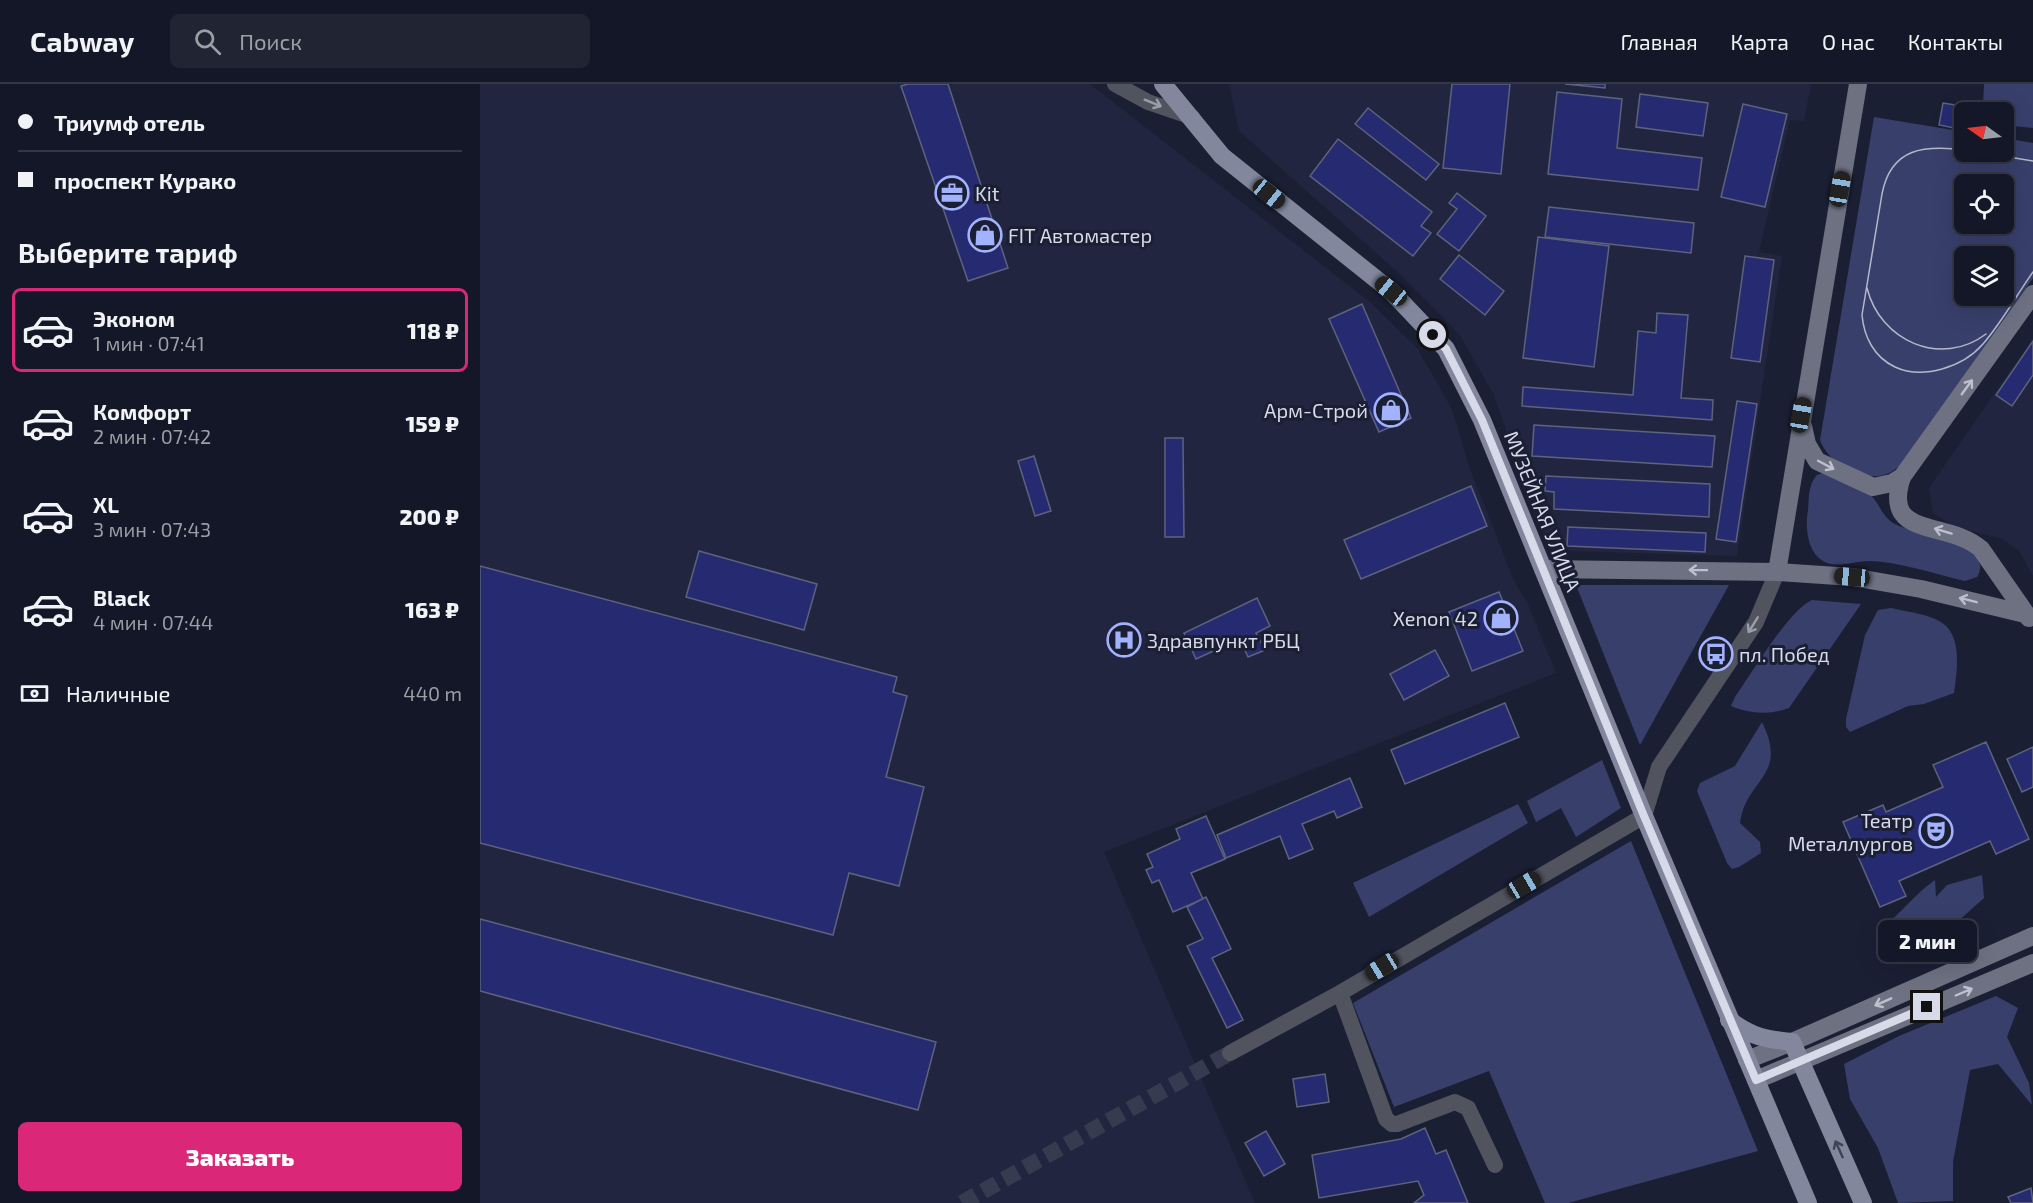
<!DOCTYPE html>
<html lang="ru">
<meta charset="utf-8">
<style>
:root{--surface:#141727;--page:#212433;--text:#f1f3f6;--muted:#9d9fa7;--line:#333644;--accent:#db2777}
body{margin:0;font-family:"Exo 2",sans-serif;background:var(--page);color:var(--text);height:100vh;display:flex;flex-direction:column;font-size:22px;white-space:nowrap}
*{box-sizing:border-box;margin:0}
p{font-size:20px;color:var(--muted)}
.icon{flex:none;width:33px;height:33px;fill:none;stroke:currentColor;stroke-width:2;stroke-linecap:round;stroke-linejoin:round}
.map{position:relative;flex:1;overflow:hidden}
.sheet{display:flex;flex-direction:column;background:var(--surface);width:480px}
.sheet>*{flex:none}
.hud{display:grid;align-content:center;height:132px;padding:0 18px;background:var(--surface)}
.needle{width:39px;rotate:284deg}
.buttons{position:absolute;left:1474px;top:18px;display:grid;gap:12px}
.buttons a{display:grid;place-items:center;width:60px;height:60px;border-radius:9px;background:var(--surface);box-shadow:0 6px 24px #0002,0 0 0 2px var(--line);font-size:30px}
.end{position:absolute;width:27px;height:27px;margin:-14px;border:8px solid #d6dae9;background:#111;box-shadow:0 0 0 3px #111}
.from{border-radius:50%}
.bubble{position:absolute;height:42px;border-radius:9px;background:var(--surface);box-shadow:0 6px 24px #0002,0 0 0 2px var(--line);font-size:20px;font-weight:800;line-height:42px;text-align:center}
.car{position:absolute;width:18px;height:36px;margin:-18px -9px;border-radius:8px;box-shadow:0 0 4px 2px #0007;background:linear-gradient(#222 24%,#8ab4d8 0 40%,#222 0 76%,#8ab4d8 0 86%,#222 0)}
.hud b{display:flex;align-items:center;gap:21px;height:57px;font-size:22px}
.hud b+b{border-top:2px solid var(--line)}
.hud i{width:15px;height:15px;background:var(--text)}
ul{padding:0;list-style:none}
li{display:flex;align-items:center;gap:18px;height:84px;margin:0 12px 9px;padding:0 6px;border:3px solid transparent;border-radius:9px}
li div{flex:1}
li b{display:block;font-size:22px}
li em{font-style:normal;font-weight:800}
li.current{border-color:var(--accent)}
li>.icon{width:54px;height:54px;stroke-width:1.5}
h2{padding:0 18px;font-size:27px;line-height:72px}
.pay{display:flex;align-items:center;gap:15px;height:66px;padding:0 18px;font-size:22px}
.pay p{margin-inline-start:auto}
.action{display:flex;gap:12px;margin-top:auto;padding:12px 18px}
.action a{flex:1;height:69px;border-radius:9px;background:var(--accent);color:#fff;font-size:24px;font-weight:800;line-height:69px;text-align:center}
header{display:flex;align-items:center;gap:36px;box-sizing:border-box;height:84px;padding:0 30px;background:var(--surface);border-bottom:2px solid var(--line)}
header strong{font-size:28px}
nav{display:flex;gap:33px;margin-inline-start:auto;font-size:21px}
.search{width:420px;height:54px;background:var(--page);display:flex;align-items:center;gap:15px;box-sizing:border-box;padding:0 21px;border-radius:9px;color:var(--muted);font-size:22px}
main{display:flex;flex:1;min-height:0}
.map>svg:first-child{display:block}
</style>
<header>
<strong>Cabway</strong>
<div class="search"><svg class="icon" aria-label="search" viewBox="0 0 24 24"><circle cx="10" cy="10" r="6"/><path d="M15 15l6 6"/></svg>Поиск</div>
<nav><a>Главная</a><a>Карта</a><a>О нас</a><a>Контакты</a></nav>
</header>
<main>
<section class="sheet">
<div class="hud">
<b><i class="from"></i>Триумф отель</b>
<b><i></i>проспект Курако</b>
</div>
<h2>Выберите тариф</h2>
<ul>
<li class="current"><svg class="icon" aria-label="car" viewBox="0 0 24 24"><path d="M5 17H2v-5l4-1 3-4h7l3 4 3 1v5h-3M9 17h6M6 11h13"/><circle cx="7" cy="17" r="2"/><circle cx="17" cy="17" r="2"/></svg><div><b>Эконом</b><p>1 мин · 07:41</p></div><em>118 ₽</em></li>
<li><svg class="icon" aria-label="car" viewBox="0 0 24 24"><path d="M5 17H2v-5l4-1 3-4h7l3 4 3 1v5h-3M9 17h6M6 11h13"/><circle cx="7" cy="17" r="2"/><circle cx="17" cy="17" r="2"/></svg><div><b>Комфорт</b><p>2 мин · 07:42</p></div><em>159 ₽</em></li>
<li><svg class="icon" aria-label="car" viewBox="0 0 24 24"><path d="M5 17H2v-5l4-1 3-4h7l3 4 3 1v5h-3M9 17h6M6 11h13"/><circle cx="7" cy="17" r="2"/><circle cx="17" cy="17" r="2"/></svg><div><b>XL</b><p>3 мин · 07:43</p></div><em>200 ₽</em></li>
<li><svg class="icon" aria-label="car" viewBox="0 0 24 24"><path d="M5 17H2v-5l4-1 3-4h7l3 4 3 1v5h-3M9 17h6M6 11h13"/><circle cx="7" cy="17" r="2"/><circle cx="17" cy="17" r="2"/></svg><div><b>Black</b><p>4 мин · 07:44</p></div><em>163 ₽</em></li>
</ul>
<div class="pay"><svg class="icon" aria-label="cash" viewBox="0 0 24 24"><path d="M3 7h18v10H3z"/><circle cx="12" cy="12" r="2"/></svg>Наличные<p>440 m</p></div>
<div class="action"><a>Заказать</a></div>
</section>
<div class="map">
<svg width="1553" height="1119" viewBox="0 0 1553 1119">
<rect width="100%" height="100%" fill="#1b1f34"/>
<g fill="#212540">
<polygon points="0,0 610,0 890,218 937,264 972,325 990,385 1034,497 1048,520 1076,589 624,768 775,1119 0,1119"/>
<polygon points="749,0 1331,0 1324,37 1310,36 1279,168 1302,172 1257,472 1089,467 1074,463 1060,444 1014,311 979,250 921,191 759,47"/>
<polygon points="1553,254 1553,492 1539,467 1523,455 1475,443 1453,429 1449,404"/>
</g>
<g fill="#383f6b" fill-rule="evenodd">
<polygon points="1504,0 1553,0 1553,44 1524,41 1524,28 1508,28 1503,21"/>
<path d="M1394 33 1485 48V68H1524V54L1553 59V194L1419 382C1395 406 1350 384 1340 356ZM1485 100H1524V140H1485ZM1485 172H1524V212H1485Z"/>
<path d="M1343 389C1357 395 1378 400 1390 410 1399 419 1402 432 1413 439 1430 450 1518 459 1497 493L1485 497C1454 490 1421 478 1389 477 1375 477 1356 485 1343 477 1327 468 1325 443 1328 426 1329 415 1328 400 1337 391Z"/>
<polygon points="1096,501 1249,501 1160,661"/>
<path d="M1332 516 1381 520 1309 624C1290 631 1270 630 1251 622L1255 613C1272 589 1309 526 1332 516Z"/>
<path d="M1411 524C1427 528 1452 530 1465 541 1482 556 1477 589 1474 609L1444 620 1428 622 1370 648 1366 643V635L1385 551 1398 526Z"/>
<path d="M1282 638C1309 693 1266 694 1260 739L1280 758 1281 769 1259 783 1252 785 1247 779 1217 707 1220 699 1255 682Z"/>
<polygon points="1122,676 1141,724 1096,753 1081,724 1056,738 1047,717"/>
<polygon points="1038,720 1048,739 889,833 873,799"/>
<polygon points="1151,757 1278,1067 1088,1119 1065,1119 1009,987 914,1023 873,919"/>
<path d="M1502 791 1504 814 1458 855 1421 852 1402 844C1421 829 1435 810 1455 796L1456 813 1467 801Z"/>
<polygon points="1516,912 1538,924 1527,953 1549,999 1552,1021 1518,980 1490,986 1473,1078 1473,1117 1418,1119 1398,1064 1370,1015 1364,980 1419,952"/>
</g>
<g fill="#262b71" stroke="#5d637c" stroke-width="1.5">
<polygon points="428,0 468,0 528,184 488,197 421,2"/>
<polygon points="972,0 1030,0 1021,90 963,84"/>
<polygon points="1085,0 1125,0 1125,4"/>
<polygon points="1077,8 1142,15 1137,64 1222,74 1218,106 1068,90"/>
<polygon points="1160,10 1228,19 1223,52 1156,43"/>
<polygon points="1463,19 1494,24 1493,28 1485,28 1485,46 1459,41"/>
<polygon points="1263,20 1307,30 1285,123 1241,113"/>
<polygon points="888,24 959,80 946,96 875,40"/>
<polygon points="858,55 952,128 941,142 951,149 933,172 830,92"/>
<polygon points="977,109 1006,132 979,167 957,150 977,125 969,119"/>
<polygon points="1069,123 1214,139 1211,169 1065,153"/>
<polygon points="1058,153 1129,162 1114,283 1043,274"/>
<polygon points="979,171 1024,207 1005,231 960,195"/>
<polygon points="1265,172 1294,176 1280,278 1251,274"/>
<polygon points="882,220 931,334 899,348 849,235"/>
<polygon points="1177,229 1208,231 1201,314 1233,316 1232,336 1042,322 1043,303 1153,311 1158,247 1176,249"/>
<polygon points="1553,257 1553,291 1532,322 1516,311"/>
<polygon points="1257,317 1277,320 1256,458 1236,455"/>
<polygon points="1054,341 1235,352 1232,383 1052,372"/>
<polygon points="685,354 703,354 704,453 685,453"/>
<polygon points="554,372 571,427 555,432 538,377"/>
<polygon points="1066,392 1230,400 1229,433 1074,425 1074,408 1065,407"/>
<polygon points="991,402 1007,442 881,495 864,456"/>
<polygon points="1088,443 1226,449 1225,468 1087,462"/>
<polygon points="219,467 337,500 324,546 206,513"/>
<polygon points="0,482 417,593 413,608 427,612 406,693 444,703 419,802 369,789 353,851 0,759"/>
<polygon points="1019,508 1043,567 992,587 969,528"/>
<polygon points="777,514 790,542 776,549 785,566 768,573 760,555 716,575 704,549"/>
<polygon points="955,566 969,592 924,616 910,590"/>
<polygon points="1025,619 1039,653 925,700 911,666"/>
<polygon points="1506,658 1549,755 1516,770 1510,757 1419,797 1426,812 1400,823 1363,738 1403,721 1406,728 1463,703 1453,681"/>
<polygon points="1553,663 1553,703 1542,708 1527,675"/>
<polygon points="870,694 882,723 857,734 854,727 822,740 833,765 809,775 800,752 746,774 737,751"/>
<polygon points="726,732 745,775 711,789 723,815 693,828 679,796 672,799 666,786 673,783 667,770 700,755 696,745"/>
<polygon points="726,813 751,865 732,874 763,936 747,944 707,862 723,855 707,823"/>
<polygon points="0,835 456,958 438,1026 0,907"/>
<polygon points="845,990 849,1018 817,1023 813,995"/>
<polygon points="945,1044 956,1070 966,1066 988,1119 934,1119 944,1111 938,1097 839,1114 832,1071 921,1055"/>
<polygon points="786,1047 805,1080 784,1092 765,1059"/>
<polygon points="1551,1104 1553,1119 1531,1119 1528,1113"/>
</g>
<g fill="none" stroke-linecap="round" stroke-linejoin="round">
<polyline stroke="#373b4f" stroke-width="16" stroke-dasharray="16 8" stroke-linecap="butt" points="482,1119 750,969"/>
<g stroke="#51545f" stroke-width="16">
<polyline points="635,0 668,18 712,33"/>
<polyline points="860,909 906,1035 912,1040 917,1040 975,1018 988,1024 1015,1081"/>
<polyline points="750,969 860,909 1164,732 1179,683 1276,538 1297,488"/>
</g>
<g stroke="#6d7182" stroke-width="18">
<polyline points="1323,342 1327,360 1337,377 1393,403 1412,399 1422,393 1553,210"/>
<path d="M1422 393C1401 456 1467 435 1501 465L1549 534"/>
<polyline points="1063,485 1297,488 1372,493 1441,505 1545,530"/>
<polyline points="1297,488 1378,0"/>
<polyline points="1267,976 1312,958 1553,852"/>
<polyline points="1276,996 1553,879"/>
</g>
<g stroke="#82879d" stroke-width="18">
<polyline points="683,0 742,72 911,207 966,265 1002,336 1164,732 1328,1119"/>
<path d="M1249 936C1272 953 1284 955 1312 958L1383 1119"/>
</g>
<g stroke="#b4b8c9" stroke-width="1.5">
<path d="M1485 66C1445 61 1411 63 1402 110L1382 231C1384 253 1394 273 1415 283 1443 296 1483 283 1503 260 1522 238 1536 212 1553 188"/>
<polyline points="1498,68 1553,77"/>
<path d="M1387 204C1400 257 1461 284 1506 250"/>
</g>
</g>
<defs><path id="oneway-shaft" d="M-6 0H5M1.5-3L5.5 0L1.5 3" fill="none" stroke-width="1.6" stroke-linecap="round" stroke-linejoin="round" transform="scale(1.5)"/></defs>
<g stroke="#9a9eab">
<use href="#oneway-shaft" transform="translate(673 19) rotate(22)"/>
<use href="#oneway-shaft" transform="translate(1273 541) rotate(122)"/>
</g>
<g stroke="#bcc0cf">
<use href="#oneway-shaft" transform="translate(1487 303) rotate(-54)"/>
<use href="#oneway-shaft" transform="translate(1346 381) rotate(28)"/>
<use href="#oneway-shaft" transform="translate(1463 447) rotate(-163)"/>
<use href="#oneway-shaft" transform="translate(1218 486) rotate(-179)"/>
<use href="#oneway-shaft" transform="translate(1488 516) rotate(-166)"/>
<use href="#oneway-shaft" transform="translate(1484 908) rotate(-23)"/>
<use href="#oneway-shaft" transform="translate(1403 918) rotate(156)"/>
</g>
<use stroke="#3f4359" href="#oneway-shaft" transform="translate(1359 1065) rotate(-114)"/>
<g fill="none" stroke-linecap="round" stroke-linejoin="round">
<polyline stroke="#d6dae9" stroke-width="8" points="953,251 966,265 1002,336 1164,732 1276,996 1447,923"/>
</g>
<defs>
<g id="office-ring" transform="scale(1.725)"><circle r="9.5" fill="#1b1f34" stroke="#a3b2fd" stroke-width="1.5"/><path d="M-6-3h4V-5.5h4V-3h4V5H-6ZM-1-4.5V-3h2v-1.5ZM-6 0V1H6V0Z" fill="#a3b2fd"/></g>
<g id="shop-ring" transform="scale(1.725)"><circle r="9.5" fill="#1b1f34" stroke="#a3b2fd" stroke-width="1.5"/><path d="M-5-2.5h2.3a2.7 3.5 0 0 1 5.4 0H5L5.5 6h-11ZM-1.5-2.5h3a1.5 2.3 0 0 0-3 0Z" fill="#a3b2fd"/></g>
<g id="hospital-ring" transform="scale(1.725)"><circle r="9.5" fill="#1b1f34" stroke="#a3b2fd" stroke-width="1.5"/><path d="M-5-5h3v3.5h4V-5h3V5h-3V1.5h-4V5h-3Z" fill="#a3b2fd"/></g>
<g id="bus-ring" transform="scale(1.725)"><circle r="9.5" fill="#1b1f34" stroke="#a3b2fd" stroke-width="1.5"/><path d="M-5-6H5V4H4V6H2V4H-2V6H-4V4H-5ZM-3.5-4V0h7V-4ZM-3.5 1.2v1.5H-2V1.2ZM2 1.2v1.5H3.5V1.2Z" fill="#a3b2fd"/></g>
<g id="theatre-ring" transform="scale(1.725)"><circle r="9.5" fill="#1b1f34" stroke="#a3b2fd" stroke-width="1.5"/><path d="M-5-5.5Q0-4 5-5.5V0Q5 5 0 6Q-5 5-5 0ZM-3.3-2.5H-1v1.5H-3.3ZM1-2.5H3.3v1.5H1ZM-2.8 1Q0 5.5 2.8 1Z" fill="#a3b2fd"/></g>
</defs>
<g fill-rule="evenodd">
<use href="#office-ring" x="472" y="109"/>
<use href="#shop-ring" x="505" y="151"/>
<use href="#shop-ring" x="911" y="326"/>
<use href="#shop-ring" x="1021" y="534"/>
<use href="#hospital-ring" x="644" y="556"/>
<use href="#bus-ring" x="1236" y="570"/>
<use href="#theatre-ring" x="1456" y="747"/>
</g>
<g text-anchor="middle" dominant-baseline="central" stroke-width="6" stroke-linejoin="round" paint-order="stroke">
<g font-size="20" fill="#d6dae9" stroke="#1b1f34" text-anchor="start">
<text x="495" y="109">Kit</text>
<text x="528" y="151">FIT Автомастер</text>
<text x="888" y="326" text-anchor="end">Арм-Строй</text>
<text x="998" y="534" text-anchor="end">Xenon 42</text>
<text x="667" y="556">Здравпункт РБЦ</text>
<text x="1259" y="570">пл. Побед</text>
<text x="1433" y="736" text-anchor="end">Театр<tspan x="1433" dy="23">Металлургов</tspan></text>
</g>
<g font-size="20" fill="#d6dae9" stroke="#1b1f34">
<text transform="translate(1063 427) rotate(68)">МУЗЕЙНАЯ УЛИЦА</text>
</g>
</g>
</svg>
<div class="buttons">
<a><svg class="needle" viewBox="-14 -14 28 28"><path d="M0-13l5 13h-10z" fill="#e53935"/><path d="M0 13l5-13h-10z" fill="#9d9fa7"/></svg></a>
<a><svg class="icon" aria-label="locate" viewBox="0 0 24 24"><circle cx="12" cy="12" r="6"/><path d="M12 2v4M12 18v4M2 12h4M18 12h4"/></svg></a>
<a><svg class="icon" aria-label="layers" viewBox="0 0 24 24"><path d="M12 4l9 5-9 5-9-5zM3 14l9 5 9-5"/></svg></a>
</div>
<i class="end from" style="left:953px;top:251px"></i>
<i class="end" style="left:1447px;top:923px"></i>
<div class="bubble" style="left:1398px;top:836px;width:99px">2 мин</div>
<i class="car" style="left:1360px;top:105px;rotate:10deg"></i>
<i class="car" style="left:789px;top:110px;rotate:129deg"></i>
<i class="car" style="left:911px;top:207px;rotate:309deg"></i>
<i class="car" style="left:1321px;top:331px;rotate:10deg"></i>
<i class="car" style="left:1372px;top:493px;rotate:275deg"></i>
<i class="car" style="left:1044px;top:801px;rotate:60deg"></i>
<i class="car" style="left:902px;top:883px;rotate:239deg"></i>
</div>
</main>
